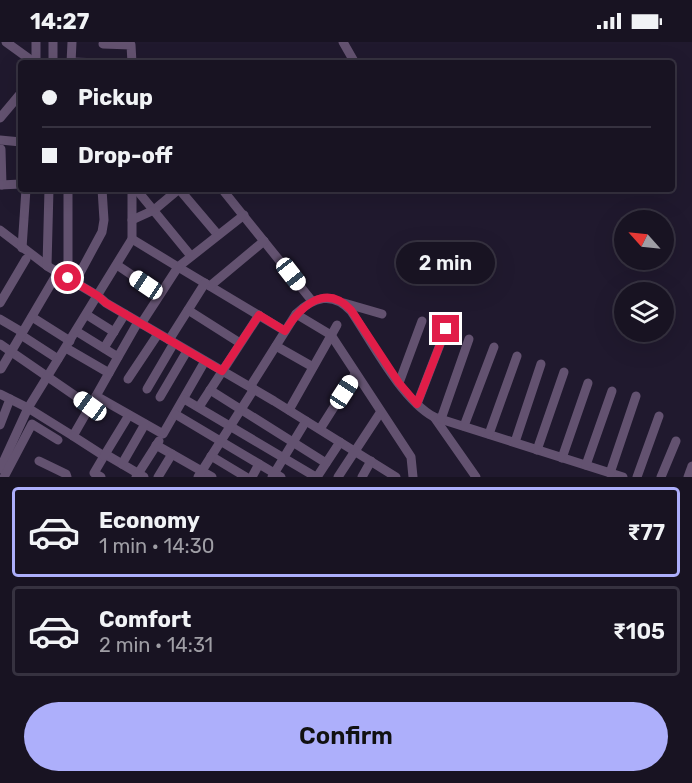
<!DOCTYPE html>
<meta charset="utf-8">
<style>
:root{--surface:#181322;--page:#211c2a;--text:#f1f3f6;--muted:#9f9ea5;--line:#363240;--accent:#adaffb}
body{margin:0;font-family:Rubik,sans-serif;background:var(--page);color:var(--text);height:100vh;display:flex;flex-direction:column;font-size:22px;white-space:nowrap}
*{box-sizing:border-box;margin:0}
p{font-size:20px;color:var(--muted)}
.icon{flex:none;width:33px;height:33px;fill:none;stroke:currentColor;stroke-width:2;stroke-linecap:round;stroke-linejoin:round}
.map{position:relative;height:435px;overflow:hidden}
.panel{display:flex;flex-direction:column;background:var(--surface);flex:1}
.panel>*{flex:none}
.hud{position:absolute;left:18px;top:18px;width:657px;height:132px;border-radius:6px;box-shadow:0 6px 24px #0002,0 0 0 2px var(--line);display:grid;align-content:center;height:132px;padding:0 24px;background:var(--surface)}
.needle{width:39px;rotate:297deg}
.buttons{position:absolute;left:614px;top:168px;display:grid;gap:12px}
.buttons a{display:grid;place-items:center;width:60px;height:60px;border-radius:50%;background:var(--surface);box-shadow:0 6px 24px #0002,0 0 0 2px var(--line);font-size:30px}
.end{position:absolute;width:27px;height:27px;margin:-14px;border:8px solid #e11d48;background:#fff;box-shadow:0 0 0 3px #fff}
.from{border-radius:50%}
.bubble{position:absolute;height:42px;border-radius:21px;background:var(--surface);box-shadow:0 6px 24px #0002,0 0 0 2px var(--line);font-size:20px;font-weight:600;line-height:42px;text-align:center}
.car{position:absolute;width:18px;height:36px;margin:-18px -9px;border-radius:8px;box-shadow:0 0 4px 2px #0007;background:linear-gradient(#fff 24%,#345 0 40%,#fff 0 76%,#345 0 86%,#fff 0)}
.hud b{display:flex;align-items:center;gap:21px;height:57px;font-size:22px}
.hud b+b{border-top:2px solid var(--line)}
.hud i{width:15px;height:15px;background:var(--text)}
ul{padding:10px 0 0;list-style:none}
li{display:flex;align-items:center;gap:18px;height:90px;margin:0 12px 9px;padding:0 12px;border:3px solid var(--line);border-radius:6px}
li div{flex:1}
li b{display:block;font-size:22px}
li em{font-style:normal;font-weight:600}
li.current{border-color:var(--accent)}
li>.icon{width:54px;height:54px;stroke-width:1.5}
.primary-button{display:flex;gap:12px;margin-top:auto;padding:12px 24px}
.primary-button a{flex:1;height:69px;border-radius:36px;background:var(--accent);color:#111;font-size:24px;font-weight:600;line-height:69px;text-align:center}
.status{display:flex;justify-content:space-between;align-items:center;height:42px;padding:0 30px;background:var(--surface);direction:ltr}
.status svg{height:16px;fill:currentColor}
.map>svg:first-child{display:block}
</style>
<div class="status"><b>14:27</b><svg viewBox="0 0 49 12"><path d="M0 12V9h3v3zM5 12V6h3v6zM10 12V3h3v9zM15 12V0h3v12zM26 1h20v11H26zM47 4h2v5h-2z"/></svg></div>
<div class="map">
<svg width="692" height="435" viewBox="0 0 692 435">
<rect width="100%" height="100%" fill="#20192e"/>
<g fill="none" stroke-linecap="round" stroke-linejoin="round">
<g stroke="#635270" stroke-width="9">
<polyline points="6,0 35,21"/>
<polyline points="343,0 355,21"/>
<polyline points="103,2 131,3 132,21"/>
<polyline points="71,20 103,21"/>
<polyline points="36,21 36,0"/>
<polyline points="53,21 53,0"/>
<polyline points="71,21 72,0"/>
<polyline points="0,76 21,51"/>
<polyline points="0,98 21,100"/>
<polyline points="1,107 2,143"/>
<polyline points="0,143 21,142"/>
<polyline points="136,147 191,214"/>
<polyline points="179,147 218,193"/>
<polyline points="222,147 312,259"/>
<polyline points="244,173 178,225 285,289"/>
<polyline points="132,178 154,168 179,147"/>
<polyline points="0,188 47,224 98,254 106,261 274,359 396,435"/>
<polyline points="132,197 178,225 141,282"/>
<polyline points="22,206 26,147"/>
<polyline points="117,223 160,252"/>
<polyline points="47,224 49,147"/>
<polyline points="68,236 68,147"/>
<polyline points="75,240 102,190 104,178 102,147"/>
<polyline points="210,244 264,199"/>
<polyline points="0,261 26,217"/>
<polyline points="344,261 382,272"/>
<polyline points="188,268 240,301"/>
<polyline points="296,272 331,293 411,415 413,435"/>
<polyline points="87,273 114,290"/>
<polyline points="32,275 70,299"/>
<polyline points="0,277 22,290"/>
<polyline points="76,289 118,315 138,280"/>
<polyline points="21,293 58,317"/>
<polyline points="169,298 205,241"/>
<polyline points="0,302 90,364"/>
<polyline points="276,304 313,325"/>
<polyline points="66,306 109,331"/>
<polyline points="104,306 125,272"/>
<polyline points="1,327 58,230"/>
<polyline points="128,337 158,292"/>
<polyline points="399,341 422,279"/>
<path d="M250 345 296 272C313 255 333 249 351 269 372 300 401 357 434 375L623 435"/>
<polyline points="147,347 174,301"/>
<polyline points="210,348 326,421"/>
<polyline points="0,352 28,366 73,394 96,354 163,392 205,319"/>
<polyline points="96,354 118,315"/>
<polyline points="160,355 187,309"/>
<polyline points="184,357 316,435"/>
<polyline points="417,362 446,287"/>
<polyline points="199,365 259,273"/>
<polyline points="289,368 337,283"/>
<polyline points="175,372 281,435"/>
<polyline points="434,375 476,435"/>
<polyline points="441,377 469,297"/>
<polyline points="0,383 10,357"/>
<polyline points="464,384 494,305"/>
<polyline points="320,387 355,332"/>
<polyline points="489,392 517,314"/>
<polyline points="73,394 104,414 94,431 101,435"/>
<polyline points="515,400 541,322"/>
<polyline points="156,403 212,435"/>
<polyline points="537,408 564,330"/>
<polyline points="105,412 144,435"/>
<polyline points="104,414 129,373"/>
<polyline points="211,414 246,435"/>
<polyline points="562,416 588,341"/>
<polyline points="39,419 66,432 67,435"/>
<polyline points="122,422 145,382"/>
<polyline points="586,423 612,349"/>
<polyline points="0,427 28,366 132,197 132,147"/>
<polyline points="610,431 636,354"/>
<polyline points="4,435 32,382 58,398"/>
<polyline points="136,435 159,399"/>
<polyline points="158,435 172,412"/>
<polyline points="198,435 254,347"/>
<polyline points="252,435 259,422"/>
<polyline points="272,435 306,379"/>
<polyline points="317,435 340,400"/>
<polyline points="338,435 380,371"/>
<polyline points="362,435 371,419"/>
<polyline points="637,435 659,374"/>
<polyline points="661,435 676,399"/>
<polyline points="688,435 692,424"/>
</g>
</g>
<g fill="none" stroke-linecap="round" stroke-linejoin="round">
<path stroke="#e11d48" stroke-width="8" d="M68 236 98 254 106 261 222 329 259 273 285 289C300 265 325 240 351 268L399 341 417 362 446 287"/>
</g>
</svg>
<div class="buttons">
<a><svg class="needle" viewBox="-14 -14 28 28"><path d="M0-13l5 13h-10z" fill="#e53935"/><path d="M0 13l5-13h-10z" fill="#9f9ea5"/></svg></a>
<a><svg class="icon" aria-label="layers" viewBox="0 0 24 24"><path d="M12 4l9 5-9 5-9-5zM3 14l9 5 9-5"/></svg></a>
</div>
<i class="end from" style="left:68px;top:236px"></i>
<i class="end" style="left:446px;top:287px"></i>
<div class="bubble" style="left:396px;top:200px;width:99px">2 min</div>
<i class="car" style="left:291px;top:232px;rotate:142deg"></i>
<i class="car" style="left:146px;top:243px;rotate:304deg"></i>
<i class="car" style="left:344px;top:350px;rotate:33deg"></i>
<i class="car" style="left:90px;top:364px;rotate:306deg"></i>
<div class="hud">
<b><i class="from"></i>Pickup</b>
<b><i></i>Drop-off</b>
</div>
</div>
<section class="panel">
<ul>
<li class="current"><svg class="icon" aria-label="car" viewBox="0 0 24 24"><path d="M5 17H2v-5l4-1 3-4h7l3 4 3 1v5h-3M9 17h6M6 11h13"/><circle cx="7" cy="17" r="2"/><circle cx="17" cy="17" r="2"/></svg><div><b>Economy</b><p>1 min · 14:30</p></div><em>₹77</em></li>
<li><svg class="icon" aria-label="car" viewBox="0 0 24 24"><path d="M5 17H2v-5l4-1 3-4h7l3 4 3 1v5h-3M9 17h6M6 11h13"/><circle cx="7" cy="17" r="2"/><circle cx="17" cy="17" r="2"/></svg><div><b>Comfort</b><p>2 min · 14:31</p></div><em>₹105</em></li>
</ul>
<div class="primary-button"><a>Confirm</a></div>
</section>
